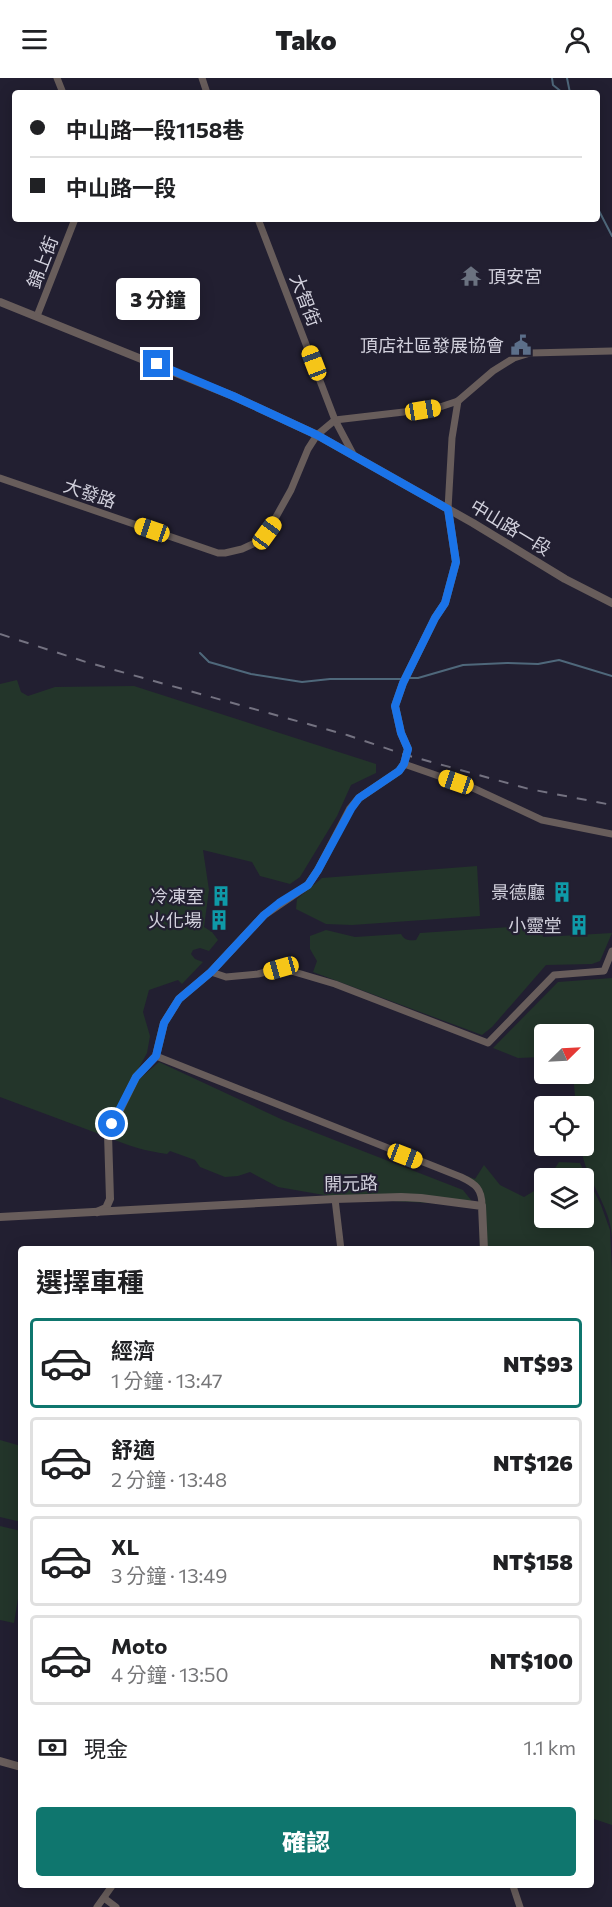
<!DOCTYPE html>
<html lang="zh-TW">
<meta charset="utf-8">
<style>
:root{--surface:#fff;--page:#f2f2f2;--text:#202124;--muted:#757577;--line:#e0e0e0;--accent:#0f766e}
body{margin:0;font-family:Commissioner,"Noto Sans TC",sans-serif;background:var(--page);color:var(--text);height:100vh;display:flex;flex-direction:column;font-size:22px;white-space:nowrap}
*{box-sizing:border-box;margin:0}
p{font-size:20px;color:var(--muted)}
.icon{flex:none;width:33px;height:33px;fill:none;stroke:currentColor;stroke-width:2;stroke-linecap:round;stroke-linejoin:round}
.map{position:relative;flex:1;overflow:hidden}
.sheet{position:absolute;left:18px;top:1168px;width:576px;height:642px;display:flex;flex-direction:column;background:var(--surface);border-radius:6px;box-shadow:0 3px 15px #0003}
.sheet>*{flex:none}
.banner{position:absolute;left:12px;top:12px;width:588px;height:132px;border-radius:6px;box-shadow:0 3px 15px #0003;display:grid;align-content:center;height:132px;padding:0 18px;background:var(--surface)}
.needle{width:39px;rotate:66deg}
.controls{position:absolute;left:534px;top:946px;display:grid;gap:12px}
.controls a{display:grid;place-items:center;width:60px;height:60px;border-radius:6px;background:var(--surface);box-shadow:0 3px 15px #0003;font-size:30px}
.end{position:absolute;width:27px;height:27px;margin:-14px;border:8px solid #1a73e8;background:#fff;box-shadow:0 0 0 3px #fff}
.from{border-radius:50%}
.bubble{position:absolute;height:42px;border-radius:6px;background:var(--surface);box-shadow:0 3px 15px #0003;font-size:20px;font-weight:800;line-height:42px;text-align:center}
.car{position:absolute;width:18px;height:36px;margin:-18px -9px;border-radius:8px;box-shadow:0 0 4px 2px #0007;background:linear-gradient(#f5c518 24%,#345 0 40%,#f5c518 0 76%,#345 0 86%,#f5c518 0)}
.banner b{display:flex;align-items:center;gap:21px;height:57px;font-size:22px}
.banner b+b{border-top:2px solid var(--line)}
.banner i{width:15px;height:15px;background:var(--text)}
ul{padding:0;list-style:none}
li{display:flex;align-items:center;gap:18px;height:90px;margin:0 12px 9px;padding:0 6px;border:3px solid var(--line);border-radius:6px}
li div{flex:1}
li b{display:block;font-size:22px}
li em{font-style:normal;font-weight:800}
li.active{border-color:var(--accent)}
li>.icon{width:54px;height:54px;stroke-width:1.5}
h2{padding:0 18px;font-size:27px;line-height:72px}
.pay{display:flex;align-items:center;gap:15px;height:66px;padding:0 18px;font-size:22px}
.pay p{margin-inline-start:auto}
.cta{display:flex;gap:12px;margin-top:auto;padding:12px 18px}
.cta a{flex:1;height:69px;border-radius:6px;background:var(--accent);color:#fff;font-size:24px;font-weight:800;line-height:69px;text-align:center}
header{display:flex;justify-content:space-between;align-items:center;height:78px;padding:0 18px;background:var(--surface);font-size:27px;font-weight:800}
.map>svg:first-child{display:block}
</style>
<header><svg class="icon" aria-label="menu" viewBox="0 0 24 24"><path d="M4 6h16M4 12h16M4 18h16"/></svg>Tako<svg class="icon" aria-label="person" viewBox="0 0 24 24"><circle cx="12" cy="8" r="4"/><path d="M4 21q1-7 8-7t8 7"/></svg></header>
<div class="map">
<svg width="612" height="1829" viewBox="0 0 612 1829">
<rect width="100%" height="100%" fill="#221f31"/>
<g fill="#23352a">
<polygon points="17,602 21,614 28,618 55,609 134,608 376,686 376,695 351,707 337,738 300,799 290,806 260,798 252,784 203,772 209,812 204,849 212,854 218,862 209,873 200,870 193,872 191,876 195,881 203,884 182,906 178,902 149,912 143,934 150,958 147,975 102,1057 0,1019 0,606"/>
<polygon points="477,788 480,838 352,847 326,846 296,831 297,821 322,800"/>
<path d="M540 847 543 859 612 855 600 883 592 886 546 887 492 949 482 957 313 894 317 883 310 871V858L326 852 355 859 401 856C404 862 409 863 416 862L420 855Z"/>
<path d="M612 900V1160C611 1127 584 1101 581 1068H584V1029H576L573 996H584V957H544V979L518 980 493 970 558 904Z"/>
<path d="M159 984 283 1042 463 1112 471 1122 470 1127 371 1122 324 1117 278 1109 250 1094 238 1098 225 1099 200 1089 195 1082 170 1073 167 1076C145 1073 128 1068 108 1059L136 1004Z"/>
<path d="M411 1078 475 1101 484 1087 500 1107 524 1119 544 1107V1140H584V1101H548L559 1084 580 1085 601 1127 610 1152 612 1193V1747L591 1740V1172L480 1171C479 1157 481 1121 475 1110L445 1093Z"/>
<polygon points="0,1362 21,1368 21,1444 0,1439"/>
<polygon points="0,1448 21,1453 21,1503 14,1545 0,1542"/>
</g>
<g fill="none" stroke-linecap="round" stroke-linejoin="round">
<g stroke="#4f687b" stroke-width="2">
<polyline points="552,0 553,7 563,15"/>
<polyline points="567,0 570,15"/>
<polyline points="597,129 612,158"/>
<polyline points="200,575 209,584 251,596 302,604 330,601 401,601"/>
<polyline points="410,600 418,600 463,587 507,585 538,586 559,582 612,598"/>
</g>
<g stroke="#685d5b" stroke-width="7">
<polyline points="57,0 63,15"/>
<polyline points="202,0 207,15"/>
<polyline points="258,141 335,342 354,378"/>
<polyline points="37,238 75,141"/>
<polyline points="0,400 218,475 225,475 242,471 255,465 267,455 291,412 308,371 317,357 335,342 421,332 440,329 458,323 493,293 514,280 530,275 612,273"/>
<polyline points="448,431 452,360 458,323"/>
<polyline points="404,686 473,710 542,742 612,756"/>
<polyline points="211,894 226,899 258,896 281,890 335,906 488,965 554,897 604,893 612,873"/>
<path d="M156 978 461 1099C476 1106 482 1111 482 1128"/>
<polyline points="335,1121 341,1172"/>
<polyline points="513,1808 520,1829"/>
<polyline points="104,1820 116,1829"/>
<polyline points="97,1829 112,1808"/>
</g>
<g stroke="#685d5b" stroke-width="8">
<polyline points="0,224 233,318 317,357 473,445 565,501 612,525"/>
<polyline points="97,1134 106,1130 110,1121 108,1056 136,999 156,978 164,945 179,921 211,894 264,837 308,807 318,792 350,731 359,720 399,693 404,686 408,671 401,655 395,628 403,605 435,540 445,525 456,484 448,431"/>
<polyline points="0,1139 335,1121 401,1119 421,1120 482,1128 484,1172"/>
<polyline points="0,1683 21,1689"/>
</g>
<polyline stroke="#747281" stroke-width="2" stroke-dasharray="10 10" stroke-linecap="butt" points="0,556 86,584 347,657 406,677 529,711 612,727"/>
</g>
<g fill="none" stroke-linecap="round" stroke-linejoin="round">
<polyline stroke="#1a73e8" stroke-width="8" points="112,1046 136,999 156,978 164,945 179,921 211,894 264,837 279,825 308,807 318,792 351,731 359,720 399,693 404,686 408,671 401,655 395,628 403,605 435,540 445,525 456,484 448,431 317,357 233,318 157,286"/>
</g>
<defs>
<g id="temple-bare" transform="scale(1.62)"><path d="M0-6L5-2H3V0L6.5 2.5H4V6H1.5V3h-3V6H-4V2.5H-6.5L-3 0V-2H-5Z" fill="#6b7280" stroke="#221f31" stroke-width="2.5" paint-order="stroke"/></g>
<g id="civic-bare" transform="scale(1.62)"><path d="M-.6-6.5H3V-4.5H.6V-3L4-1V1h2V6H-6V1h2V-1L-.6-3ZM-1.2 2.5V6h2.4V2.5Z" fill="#5c6f8a" stroke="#221f31" stroke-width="2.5" paint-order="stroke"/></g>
<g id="building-bare" transform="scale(1.62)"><path d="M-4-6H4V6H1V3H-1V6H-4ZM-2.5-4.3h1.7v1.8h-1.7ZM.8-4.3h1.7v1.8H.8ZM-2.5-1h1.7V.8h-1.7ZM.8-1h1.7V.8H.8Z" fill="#0f9aa8" stroke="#221f31" stroke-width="2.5" paint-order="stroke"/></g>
</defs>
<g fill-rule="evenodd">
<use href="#temple-bare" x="471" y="198"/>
<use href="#civic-bare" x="521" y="267"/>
<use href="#building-bare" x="562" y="814"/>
<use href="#building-bare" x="221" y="818"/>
<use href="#building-bare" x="219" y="842"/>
<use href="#building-bare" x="579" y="847"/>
</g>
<g text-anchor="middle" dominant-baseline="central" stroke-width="4.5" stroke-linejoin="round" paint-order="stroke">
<g font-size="18" fill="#d1d0dc" stroke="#221f31">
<text transform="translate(42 184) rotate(-69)">錦上街</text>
<text transform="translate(306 222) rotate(69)">大智街</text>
<text transform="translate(90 415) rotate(19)">大發路</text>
<text transform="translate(511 449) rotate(31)">中山路一段</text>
<text transform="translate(351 1105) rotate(-1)">開元路</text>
</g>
<g font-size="18" fill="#d1d0dc" stroke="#221f31" text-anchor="end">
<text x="488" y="198" text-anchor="start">頂安宮</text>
<text x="504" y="267">頂店社區發展協會</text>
<text x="545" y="814">景德廳</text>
<text x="204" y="818">冷凍室</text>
<text x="202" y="842">火化場</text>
<text x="562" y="847">小靈堂</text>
</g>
</g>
</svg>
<div class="controls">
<a><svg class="needle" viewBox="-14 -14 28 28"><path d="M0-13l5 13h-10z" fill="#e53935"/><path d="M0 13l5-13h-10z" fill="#757577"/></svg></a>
<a><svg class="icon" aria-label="locate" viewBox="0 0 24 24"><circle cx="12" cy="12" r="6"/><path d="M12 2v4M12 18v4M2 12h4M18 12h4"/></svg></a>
<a><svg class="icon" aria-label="layers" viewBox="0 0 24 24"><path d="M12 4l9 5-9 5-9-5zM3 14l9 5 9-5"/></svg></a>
</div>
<i class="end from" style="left:112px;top:1046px"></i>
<i class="end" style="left:157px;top:286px"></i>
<div class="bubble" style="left:116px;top:200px;width:84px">3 分鐘</div>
<i class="car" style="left:314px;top:285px;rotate:339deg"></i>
<i class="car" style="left:423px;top:332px;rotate:81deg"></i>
<i class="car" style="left:152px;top:452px;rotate:289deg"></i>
<i class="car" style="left:267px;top:455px;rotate:36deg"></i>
<i class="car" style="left:456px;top:704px;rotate:289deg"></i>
<i class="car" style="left:281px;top:890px;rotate:254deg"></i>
<i class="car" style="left:405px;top:1078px;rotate:111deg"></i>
<div class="banner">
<b><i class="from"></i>中山路一段1158巷</b>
<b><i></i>中山路一段</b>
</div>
<section class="sheet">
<h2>選擇車種</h2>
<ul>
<li class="active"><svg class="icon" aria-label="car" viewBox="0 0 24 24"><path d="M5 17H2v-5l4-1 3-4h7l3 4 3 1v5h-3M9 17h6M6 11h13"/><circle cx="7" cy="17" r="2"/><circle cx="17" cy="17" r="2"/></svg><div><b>經濟</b><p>1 分鐘 · 13:47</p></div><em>NT$93</em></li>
<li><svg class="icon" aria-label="car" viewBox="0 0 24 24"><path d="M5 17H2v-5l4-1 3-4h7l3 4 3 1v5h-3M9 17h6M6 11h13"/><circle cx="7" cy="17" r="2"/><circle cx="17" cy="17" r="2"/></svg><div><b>舒適</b><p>2 分鐘 · 13:48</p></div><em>NT$126</em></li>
<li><svg class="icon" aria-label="car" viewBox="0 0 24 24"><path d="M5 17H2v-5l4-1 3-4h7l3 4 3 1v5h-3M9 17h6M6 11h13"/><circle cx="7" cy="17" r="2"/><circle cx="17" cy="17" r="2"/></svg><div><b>XL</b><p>3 分鐘 · 13:49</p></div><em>NT$158</em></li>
<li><svg class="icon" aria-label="car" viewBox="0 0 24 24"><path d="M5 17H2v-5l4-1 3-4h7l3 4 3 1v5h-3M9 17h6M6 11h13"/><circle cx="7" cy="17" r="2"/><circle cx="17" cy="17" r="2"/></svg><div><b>Moto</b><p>4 分鐘 · 13:50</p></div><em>NT$100</em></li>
</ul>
<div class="pay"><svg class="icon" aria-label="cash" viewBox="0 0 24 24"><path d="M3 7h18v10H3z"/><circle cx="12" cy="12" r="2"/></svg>現金<p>1.1 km</p></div>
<div class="cta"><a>確認</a></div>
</section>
</div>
